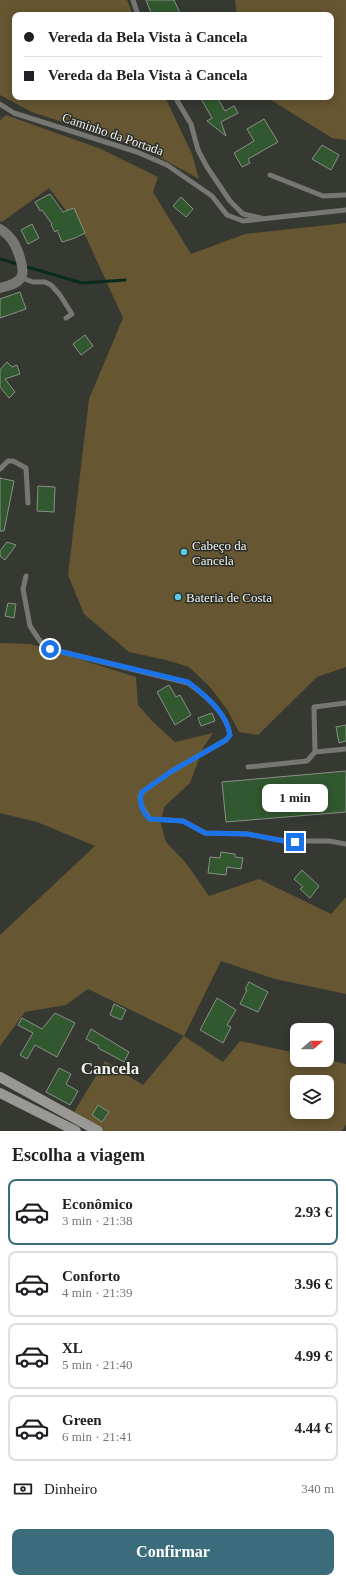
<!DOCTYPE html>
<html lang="pt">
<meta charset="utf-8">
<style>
:root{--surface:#fff;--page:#f2f2f2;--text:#202124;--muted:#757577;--line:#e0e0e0;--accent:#3a6c7b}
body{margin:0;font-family:Georgia,serif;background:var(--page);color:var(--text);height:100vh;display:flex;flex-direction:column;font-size:15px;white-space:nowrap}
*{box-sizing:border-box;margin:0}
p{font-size:13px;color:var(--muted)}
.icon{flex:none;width:22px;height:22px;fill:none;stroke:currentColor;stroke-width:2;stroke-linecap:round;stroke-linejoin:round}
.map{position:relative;height:1131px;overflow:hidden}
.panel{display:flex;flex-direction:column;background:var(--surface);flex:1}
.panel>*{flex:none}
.hud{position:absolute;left:12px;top:12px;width:322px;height:88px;border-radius:8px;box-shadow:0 2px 10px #0003;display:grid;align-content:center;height:88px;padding:0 12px;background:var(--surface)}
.needle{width:26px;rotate:70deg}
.buttons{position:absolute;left:290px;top:1023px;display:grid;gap:8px}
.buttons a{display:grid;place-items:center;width:44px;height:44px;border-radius:8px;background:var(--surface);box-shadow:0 2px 10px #0003;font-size:20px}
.end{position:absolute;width:18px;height:18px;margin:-9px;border:5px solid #1a73e8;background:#fff;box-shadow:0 0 0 2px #fff}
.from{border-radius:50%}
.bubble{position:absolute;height:28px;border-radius:8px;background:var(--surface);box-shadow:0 2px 10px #0003;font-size:13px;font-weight:700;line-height:28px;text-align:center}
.hud b{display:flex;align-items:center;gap:14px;height:38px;font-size:15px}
.hud b+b{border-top:1px solid var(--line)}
.hud i{width:10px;height:10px;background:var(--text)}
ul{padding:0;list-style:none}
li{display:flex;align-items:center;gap:12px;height:66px;margin:0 8px 6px;padding:0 4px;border:2px solid var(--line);border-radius:8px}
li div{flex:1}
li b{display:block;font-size:15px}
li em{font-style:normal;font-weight:700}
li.active{border-color:var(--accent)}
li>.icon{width:36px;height:36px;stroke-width:1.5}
h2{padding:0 12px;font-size:18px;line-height:48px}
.pay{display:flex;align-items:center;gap:10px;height:44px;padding:0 12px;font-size:15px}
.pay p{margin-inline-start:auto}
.primary-button{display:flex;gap:8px;margin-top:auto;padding:8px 12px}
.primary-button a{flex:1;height:46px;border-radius:8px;background:var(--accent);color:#fff;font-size:16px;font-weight:700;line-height:46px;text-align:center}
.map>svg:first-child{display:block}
</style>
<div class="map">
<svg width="346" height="1131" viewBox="0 0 346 1131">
<rect width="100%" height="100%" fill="#363832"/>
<g fill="#665631" fill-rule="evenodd">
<polygon points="0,0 127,0 133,15 15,15 15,97 165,97 192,154 199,179 145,149 32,112 0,95"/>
<polygon points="235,0 346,0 346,140 332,138 271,100 270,97 331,97 331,15 237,15"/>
<polygon points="6,115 101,149 158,177 153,192 191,254 245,234 346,223 346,667 317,677 258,735 239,732 228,711 210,687 189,667 166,660 129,652 84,614 68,575 89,399 123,318 86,237 49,188 2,222 0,221 0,120"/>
<path d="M0 643 31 644 136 677 138 705 153 722 175 742 213 733 203 748 190 783 165 806 160 821 166 842 186 863 209 896 259 879 331 914 346 897V994L275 979 221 961 184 1036 223 1062 240 1041 297 1053V1060H327L346 1064V1124L342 1131H105L74 1112 105 1061 143 1085 184 1036 88 989 66 1005 25 1012 0 1046V935L95 846 37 822 0 813ZM297 1082H327V1112H297Z"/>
</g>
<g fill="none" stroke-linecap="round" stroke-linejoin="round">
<polyline stroke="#092b1c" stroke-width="3" points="0,259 82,283 125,280"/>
</g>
<g fill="#31582f" stroke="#8a8f89">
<polygon points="146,0 174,0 180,13 175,15 152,15"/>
<polygon points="200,97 217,97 225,111 234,106 238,113 221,122 226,136 207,121 212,118"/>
<polygon points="264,119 278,142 248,159 250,163 242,167 234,153 254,141 247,129"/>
<polygon points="322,145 339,155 331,170 312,159"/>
<polygon points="50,194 63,212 74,208 85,233 75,238 62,242 57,230 55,232 51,225 52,224 42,210 40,211 35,202"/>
<polygon points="181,197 193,209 186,217 173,206"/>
<polygon points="32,224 39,238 28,244 21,230"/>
<polygon points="20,292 26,309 0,318 0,299"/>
<polygon points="85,335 93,346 81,355 73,344"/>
<polygon points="7,362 12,367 17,365 20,374 5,379 15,392 9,398 0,387 0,370"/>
<polygon points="0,478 14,481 4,531 0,531"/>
<polygon points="38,486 55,487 54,512 37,511"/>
<polygon points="7,542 16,545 5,560 0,556 0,551"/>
<polygon points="8,603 16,604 14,618 5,616"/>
<polygon points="169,685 176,697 180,695 191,715 175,725 157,692"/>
<polygon points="212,713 215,721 201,726 198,718"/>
<polygon points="346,725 346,741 339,743 336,727"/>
<polygon points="346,771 346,812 226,822 222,782"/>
<polygon points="221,852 235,854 235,857 243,858 241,869 227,867 226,875 208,873 210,857 220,858"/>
<polygon points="302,870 319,886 310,898 300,889 303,887 294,879"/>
<polygon points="249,982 268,992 258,1012 240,1004 247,990 245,989"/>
<polygon points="217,998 236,1010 227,1025 231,1027 223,1043 200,1030"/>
<polygon points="114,1004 126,1010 121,1020 110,1015"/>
<polygon points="55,1013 75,1023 57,1057 35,1045 27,1059 20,1055 33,1033 18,1025 22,1018 42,1029"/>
<polygon points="91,1029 129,1052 124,1062 98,1048 99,1046 86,1039"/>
<polygon points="59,1068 71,1074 66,1084 78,1091 70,1105 46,1092"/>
<polygon points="98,1105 109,1112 102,1122 92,1115"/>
</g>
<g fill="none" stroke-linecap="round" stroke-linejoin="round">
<g stroke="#767673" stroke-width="5">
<polyline points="133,0 138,15"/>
<polyline points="175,97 191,124 198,150 207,167 230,201 243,214 261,218"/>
<polyline points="0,104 14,113 137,152 167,165 212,196 227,215 243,221 346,210"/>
<polyline points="270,175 323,196 346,195"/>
<polyline points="22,278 33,282 45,282 51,285 60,295 72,314 66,318"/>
<polyline points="0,469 8,461 13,461 26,468 28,503"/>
<path d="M26 576 23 589 30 626 38 638 43 645 50 649 188 683C205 695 227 713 230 735L226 740 172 771 142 792 140 797 142 807 150 819 183 821 205 833 247 834 285 841H329L346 844"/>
<polyline points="315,752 314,707 346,703"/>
<polyline points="248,767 307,761 315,752 346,749"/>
</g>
<path stroke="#767673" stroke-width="10" d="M0 229C5 232 9 236 12 240 17 247 27 272 20 279 15 285 7 286 0 288"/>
<g stroke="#999894" stroke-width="10">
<polyline points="0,1077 98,1131"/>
<polyline points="0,1093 76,1131"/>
</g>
</g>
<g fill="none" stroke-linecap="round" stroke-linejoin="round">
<path stroke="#1a73e8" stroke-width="5" d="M50 649 188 682C205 695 227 713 230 735L226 740 172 771 142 792C138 802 143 813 150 819L183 821 205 833 247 834 284 841 295 842"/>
</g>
<g fill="#59c8e5" stroke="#2c2e28" stroke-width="1.5">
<circle cx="184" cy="552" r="4"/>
<circle cx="178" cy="597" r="4"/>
</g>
<g text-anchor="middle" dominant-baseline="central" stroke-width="3" stroke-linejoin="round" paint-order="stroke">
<g font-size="13" fill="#f0f2ee" stroke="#2c2e28">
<text transform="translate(113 134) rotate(19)">Caminho da Portada</text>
</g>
<g font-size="13" fill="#f0f2ee" stroke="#2c2e28" text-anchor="start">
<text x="192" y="545">Cabeço da<tspan x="192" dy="15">Cancela</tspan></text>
<text x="186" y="597">Bateria de Costa</text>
</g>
<g font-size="17" font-weight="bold" fill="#f0f2ee" stroke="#2c2e28">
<text x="110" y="1068">Cancela</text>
</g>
</g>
</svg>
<div class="buttons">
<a><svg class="needle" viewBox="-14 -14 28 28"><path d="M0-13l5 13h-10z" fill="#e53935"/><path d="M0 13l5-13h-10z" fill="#757577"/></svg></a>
<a><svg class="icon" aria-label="layers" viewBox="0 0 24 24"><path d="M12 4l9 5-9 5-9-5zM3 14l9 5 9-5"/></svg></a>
</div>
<i class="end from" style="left:50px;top:649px"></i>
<i class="end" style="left:295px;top:842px"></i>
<div class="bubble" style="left:262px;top:784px;width:66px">1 min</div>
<div class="hud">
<b><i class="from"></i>Vereda da Bela Vista à Cancela</b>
<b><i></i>Vereda da Bela Vista à Cancela</b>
</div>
</div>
<section class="panel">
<h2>Escolha a viagem</h2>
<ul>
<li class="active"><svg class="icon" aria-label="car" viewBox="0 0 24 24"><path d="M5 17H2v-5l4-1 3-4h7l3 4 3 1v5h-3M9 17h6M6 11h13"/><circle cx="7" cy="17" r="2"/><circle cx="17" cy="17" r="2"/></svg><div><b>Econômico</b><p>3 min · 21:38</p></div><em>2.93 €</em></li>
<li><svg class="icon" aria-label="car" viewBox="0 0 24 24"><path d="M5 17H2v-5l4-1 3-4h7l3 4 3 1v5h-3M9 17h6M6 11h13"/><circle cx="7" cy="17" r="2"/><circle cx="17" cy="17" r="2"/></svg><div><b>Conforto</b><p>4 min · 21:39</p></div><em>3.96 €</em></li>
<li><svg class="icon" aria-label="car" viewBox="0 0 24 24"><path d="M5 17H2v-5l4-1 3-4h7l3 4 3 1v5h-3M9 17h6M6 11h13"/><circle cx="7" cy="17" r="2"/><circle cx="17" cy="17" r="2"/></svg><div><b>XL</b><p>5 min · 21:40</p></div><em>4.99 €</em></li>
<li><svg class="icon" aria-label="car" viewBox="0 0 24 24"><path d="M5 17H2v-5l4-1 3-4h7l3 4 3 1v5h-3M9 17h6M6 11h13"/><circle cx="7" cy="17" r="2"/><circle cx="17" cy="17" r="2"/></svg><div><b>Green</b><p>6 min · 21:41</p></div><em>4.44 €</em></li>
</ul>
<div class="pay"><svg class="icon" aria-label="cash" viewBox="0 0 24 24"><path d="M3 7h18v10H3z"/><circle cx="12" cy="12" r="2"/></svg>Dinheiro<p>340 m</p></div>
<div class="primary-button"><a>Confirmar</a></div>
</section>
